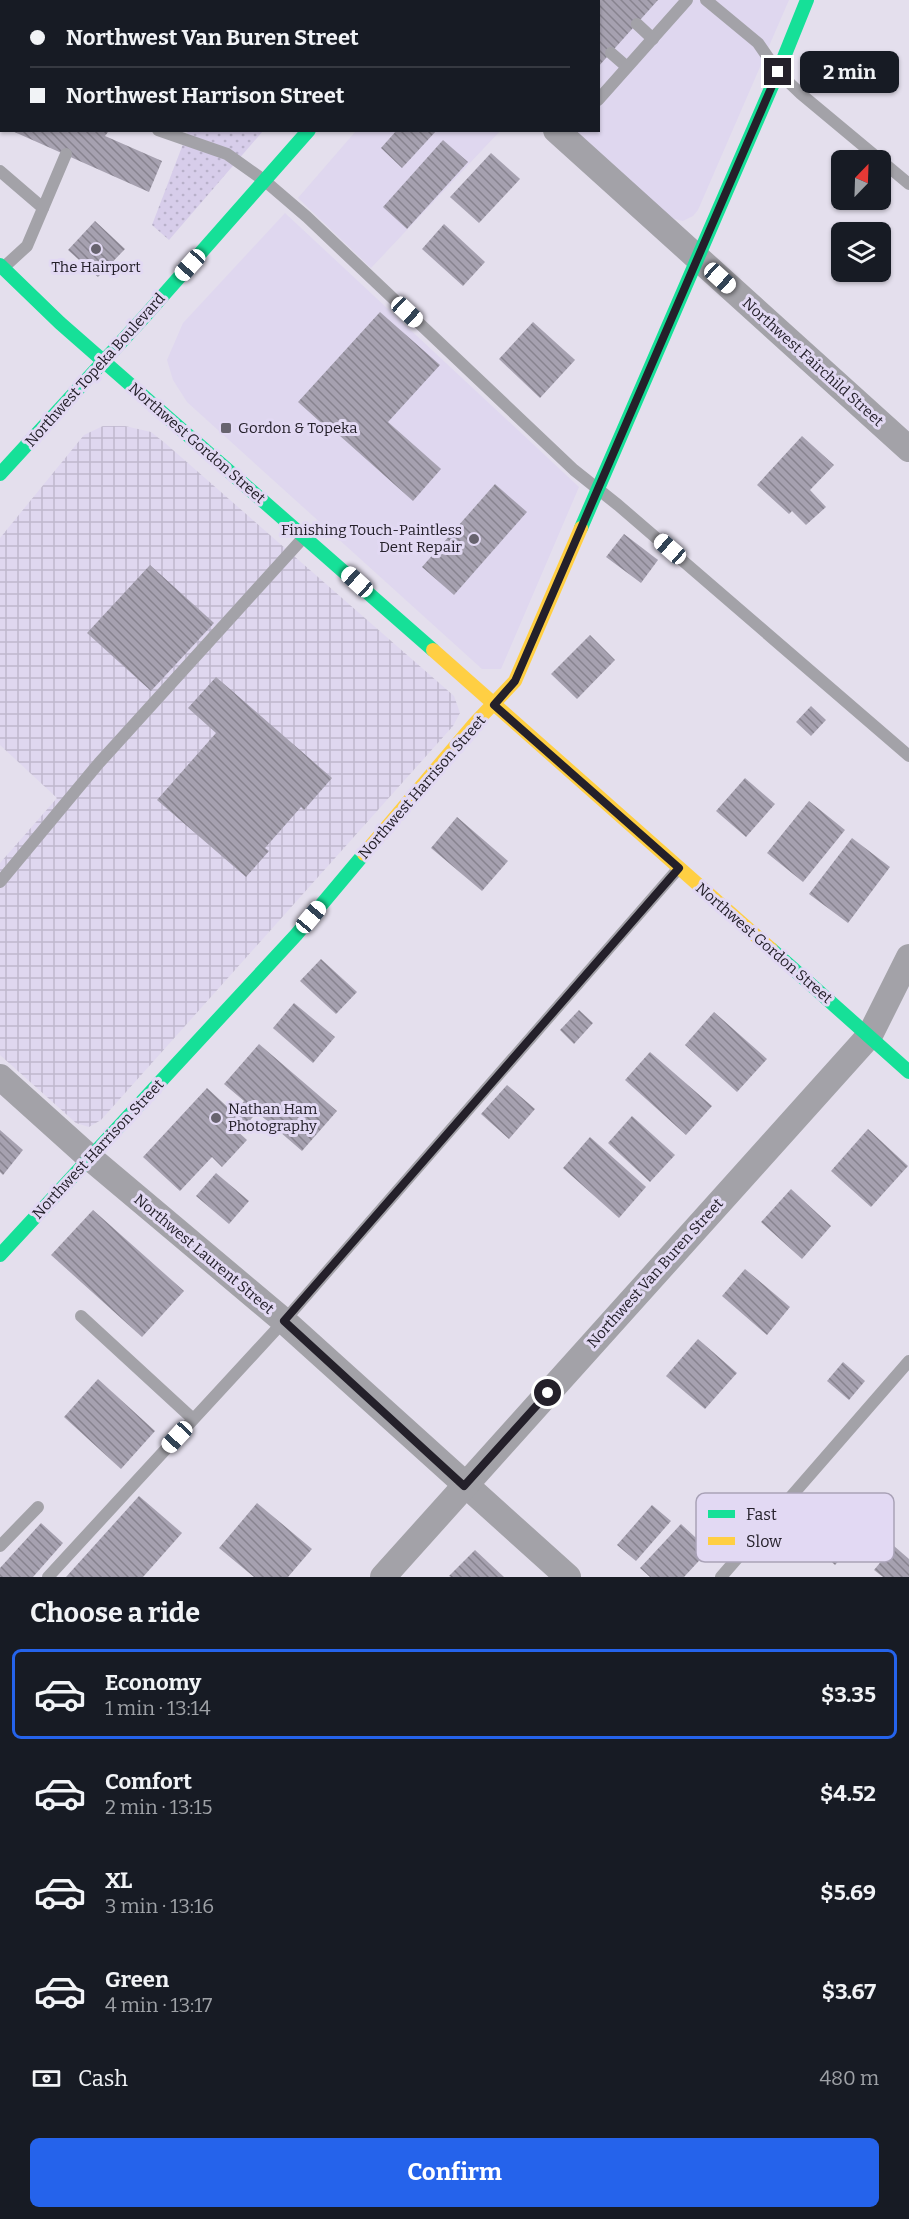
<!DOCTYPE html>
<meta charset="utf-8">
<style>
:root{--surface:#171b24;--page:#20242c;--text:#f1f3f6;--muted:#9ea1a6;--line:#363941;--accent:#2563eb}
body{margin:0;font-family:Bitter,serif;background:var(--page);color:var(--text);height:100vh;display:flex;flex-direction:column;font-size:22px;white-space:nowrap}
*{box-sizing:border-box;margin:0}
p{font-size:20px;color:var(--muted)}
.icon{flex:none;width:33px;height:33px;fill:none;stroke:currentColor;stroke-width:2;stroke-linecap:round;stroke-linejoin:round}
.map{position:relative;height:1577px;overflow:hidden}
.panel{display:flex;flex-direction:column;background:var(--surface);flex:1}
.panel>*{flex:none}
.top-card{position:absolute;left:0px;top:0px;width:600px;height:132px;box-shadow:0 2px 4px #0004;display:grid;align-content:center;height:132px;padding:0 30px;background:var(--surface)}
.needle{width:39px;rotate:23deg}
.fabs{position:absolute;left:831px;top:150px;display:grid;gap:12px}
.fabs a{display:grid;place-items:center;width:60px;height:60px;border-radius:9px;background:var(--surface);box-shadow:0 2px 4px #0004;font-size:30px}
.end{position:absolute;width:27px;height:27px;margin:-14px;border:8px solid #24202a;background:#fff;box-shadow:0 0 0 3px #fff}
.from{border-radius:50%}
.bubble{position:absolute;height:42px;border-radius:9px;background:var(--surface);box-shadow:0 2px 4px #0004;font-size:20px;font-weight:700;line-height:42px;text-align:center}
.car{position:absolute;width:18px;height:36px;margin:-18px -9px;border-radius:8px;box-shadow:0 0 4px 2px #0007;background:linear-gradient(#fff 24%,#345 0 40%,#fff 0 76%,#345 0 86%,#fff 0)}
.top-card b{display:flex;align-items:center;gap:21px;height:57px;font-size:22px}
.top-card b+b{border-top:2px solid var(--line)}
.top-card i{width:15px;height:15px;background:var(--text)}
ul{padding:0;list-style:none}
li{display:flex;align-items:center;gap:18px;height:90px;margin:0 12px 9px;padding:0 18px;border:3px solid transparent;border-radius:9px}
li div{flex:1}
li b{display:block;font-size:22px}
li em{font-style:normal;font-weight:700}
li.active{border-color:var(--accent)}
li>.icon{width:54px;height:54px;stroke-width:1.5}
h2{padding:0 30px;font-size:27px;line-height:72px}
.pay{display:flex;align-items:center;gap:15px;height:66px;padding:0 30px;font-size:22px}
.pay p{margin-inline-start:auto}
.button{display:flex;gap:12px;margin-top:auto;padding:12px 30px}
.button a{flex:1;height:69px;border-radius:9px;background:var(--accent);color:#fff;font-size:24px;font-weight:700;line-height:69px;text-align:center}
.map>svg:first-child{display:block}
</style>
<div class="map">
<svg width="909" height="1577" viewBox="0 0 909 1577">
<defs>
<pattern id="industrial-grid" width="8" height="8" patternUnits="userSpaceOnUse" patternTransform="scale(1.5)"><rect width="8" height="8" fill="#dfd7ef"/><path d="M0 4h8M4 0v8" fill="none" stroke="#bfb8cd"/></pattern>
<pattern id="grass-dots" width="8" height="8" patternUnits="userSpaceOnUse" patternTransform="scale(1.5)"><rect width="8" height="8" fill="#d7cdea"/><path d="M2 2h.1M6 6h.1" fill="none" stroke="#b8b0c9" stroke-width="1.8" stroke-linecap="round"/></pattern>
<pattern id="building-back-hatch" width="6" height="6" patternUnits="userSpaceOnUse" patternTransform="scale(1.5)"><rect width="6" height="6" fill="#a6a1b0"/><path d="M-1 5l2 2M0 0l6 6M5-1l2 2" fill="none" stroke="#87838f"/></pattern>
</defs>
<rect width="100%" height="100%" fill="#e4dfed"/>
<g fill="#dfd7ef">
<polygon points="469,0 789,0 698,210 693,216 683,221 670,218 574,131 598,130 598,2 468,2"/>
<polygon points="356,131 500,131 371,268 298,198"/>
<polygon points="285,213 579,487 501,669 482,669 187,402 173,380 167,360 183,323"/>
</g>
<polygon fill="url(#industrial-grid)" points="103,426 125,426 151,432 165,443 454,696 460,713 453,726 101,1120 89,1127 76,1123 0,1055 0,863 57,798 0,745 0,538 84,435"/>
<polygon fill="url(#grass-dots)" points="188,131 263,131 169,240 152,225"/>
<g fill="url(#building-back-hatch)">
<polygon points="598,0 658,0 598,67"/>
<polygon points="10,130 105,130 108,132 105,136 162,161 149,192"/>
<polygon points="397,130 437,130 402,168 381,148"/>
<polygon points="443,140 468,162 407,229 383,207"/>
<polygon points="491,153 520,179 479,223 450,197"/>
<polygon points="95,221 125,249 98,277 68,250"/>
<polygon points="444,224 485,262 463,286 422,249"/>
<polygon points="380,312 440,365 388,422 441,469 413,501 330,427 328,429 298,402"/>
<polygon points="533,322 575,360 540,398 499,359"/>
<polygon points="802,436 834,465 810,490 826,507 806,525 792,511 789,514 757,485"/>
<polygon points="495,484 527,512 454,595 422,567"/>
<polygon points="624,534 658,560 641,583 606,557"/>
<polygon points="150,565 214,623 151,691 87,633"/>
<polygon points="590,635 615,660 577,699 551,674"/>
<polygon points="216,677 332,778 304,810 301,807 265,848 269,851 246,877 157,800 216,733 188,708"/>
<polygon points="811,706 826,720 811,736 796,722"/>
<polygon points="745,778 775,804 746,837 716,811"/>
<polygon points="809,801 845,830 803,882 767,853"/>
<polygon points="457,817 508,861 482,891 431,848"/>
<polygon points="852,838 890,867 848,923 809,894"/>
<polygon points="321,959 357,992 336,1014 300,981"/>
<polygon points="294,1003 335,1037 313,1063 273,1028"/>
<polygon points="579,1010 593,1023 574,1044 560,1030"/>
<polygon points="714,1012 767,1059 737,1092 685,1045"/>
<polygon points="259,1044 337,1111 302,1151 257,1112 246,1125 243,1123 236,1130 247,1140 222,1167 212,1157 180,1191 143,1157 207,1088 234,1113 244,1101 224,1084"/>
<polygon points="650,1052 712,1106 686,1135 625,1080"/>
<polygon points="507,1085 535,1109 509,1139 481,1114"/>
<polygon points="632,1116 675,1155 650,1182 608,1143"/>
<polygon points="868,1129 908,1166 871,1207 831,1171"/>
<polygon points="0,1130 23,1150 3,1175 0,1172"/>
<polygon points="590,1137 646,1187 619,1218 563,1168"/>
<polygon points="216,1173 249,1201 229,1224 196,1196"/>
<polygon points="791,1189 831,1226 802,1259 761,1222"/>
<polygon points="93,1210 184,1291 142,1337 51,1255"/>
<polygon points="745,1269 790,1307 767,1335 722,1296"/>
<polygon points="698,1339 737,1373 705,1409 666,1376"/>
<polygon points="843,1362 865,1381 849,1400 827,1381"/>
<polygon points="98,1379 155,1431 121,1469 64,1417"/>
<polygon points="139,1496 182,1533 143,1577 66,1577"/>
<polygon points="257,1503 312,1549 288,1577 254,1577 219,1548"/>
<polygon points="652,1505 671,1521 636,1561 617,1545"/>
<polygon points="41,1523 63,1543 33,1577 0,1577 0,1568"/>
<polygon points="681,1524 709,1550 684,1577 650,1577 640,1568"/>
<polygon points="831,1524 854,1544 835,1565 813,1545"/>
<polygon points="894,1546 909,1559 909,1577 883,1577 874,1570"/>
<polygon points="475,1550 504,1577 451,1577 449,1576"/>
</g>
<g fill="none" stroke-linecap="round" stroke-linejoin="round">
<g stroke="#a3a2a8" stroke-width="12">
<polyline points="706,0 758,43 778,72 801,94 909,184"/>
<polyline points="19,2 20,0"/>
<polyline points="558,2 559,0"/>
<polyline points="637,24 653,39"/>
<polyline points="0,49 2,45"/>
<polyline points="611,53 627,67"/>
<polyline points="0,68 2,68"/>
<polyline points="598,100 687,0"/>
<polyline points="158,130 227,154 265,181 307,217 574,470 618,505 909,756"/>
<polyline points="0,171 43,208"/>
<polyline points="4,267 27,246 66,154"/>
<polyline points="0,882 99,763 304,537"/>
<polyline points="81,1316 193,1419"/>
<polyline points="0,1546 38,1507"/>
<polyline points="48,1577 284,1321 678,869"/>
<polyline points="721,1577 909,1361"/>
</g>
<g stroke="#a3a2a8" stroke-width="26">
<polyline points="556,130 909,449"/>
<polyline points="0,1077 89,1157 284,1321 568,1577"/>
<polyline points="383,1577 870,1035 909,957"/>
</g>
<g stroke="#16e098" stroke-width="14">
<polyline points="424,2 425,0"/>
<polyline points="0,265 60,323 433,650"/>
<polyline points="0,474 145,316 309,130"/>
<polyline points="581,528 778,72 807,0"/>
<polyline points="771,949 909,1072"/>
<polyline points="0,1255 296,935 364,854"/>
</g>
<g stroke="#ffcf43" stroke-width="14">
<polyline points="433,650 771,949"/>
<polyline points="364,854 475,723 515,681 581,528"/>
</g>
</g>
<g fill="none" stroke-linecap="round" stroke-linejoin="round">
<polyline stroke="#24202a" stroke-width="8" points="548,1393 464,1486 284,1321 679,868 494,705 515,681 778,72"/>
</g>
<g fill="#67636e" stroke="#e2d9f3" stroke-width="2">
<circle cx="96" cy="249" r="6"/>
<rect x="220" y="422" width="12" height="12" rx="3"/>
<circle cx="474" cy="539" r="6"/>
<circle cx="216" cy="1118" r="6"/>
</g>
<g text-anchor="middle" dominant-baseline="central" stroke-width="6" stroke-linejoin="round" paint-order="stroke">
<g font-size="15" fill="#24202a" stroke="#e2d9f3" text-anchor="start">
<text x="96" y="267" text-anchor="middle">The Hairport</text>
<text x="238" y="428">Gordon &amp; Topeka</text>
<text x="462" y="530" text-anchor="end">Finishing Touch-Paintless<tspan x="462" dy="17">Dent Repair</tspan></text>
<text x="228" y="1109">Nathan Ham<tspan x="228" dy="17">Photography</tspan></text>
</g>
<g font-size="15" fill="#24202a" stroke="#e2d9f3">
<text transform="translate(813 362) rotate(42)">Northwest Fairchild Street</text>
<text transform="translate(95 370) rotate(-48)">Northwest Topeka Boulevard</text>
<text transform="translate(197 443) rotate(41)">Northwest Gordon Street</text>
<text transform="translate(422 787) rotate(-49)">Northwest Harrison Street</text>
<text transform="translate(764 943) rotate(41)">Northwest Gordon Street</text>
<text transform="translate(98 1149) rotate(-47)">Northwest Harrison Street</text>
<text transform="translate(204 1254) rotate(40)">Northwest Laurent Street</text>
<text transform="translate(655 1273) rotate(-48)">Northwest Van Buren Street</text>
</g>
</g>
<rect x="696" y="1493" width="198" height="69" rx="9" fill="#e2d9f3" stroke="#a9a2b7" stroke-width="1.5"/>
<rect x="708" y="1510" width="27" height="8" fill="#16e098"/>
<rect x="708" y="1537" width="27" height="8" fill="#ffcf43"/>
<g font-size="16" fill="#24202a">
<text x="746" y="1520">Fast</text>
<text x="746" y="1547">Slow</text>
</g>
</svg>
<div class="fabs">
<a><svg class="needle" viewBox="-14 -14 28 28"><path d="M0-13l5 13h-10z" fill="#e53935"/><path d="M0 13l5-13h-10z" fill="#9ea1a6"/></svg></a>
<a><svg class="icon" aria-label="layers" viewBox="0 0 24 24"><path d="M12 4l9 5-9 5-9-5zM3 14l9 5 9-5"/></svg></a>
</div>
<i class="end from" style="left:548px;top:1393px"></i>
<i class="end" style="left:778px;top:72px"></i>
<div class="bubble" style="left:800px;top:51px;width:99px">2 min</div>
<i class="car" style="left:190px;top:265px;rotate:222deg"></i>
<i class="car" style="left:720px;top:278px;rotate:132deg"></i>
<i class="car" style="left:407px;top:312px;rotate:133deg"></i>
<i class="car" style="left:670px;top:549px;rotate:311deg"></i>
<i class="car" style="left:357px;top:582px;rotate:312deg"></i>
<i class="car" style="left:311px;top:917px;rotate:40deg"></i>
<i class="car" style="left:177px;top:1437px;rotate:223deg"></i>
<div class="top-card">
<b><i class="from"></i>Northwest Van Buren Street</b>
<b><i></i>Northwest Harrison Street</b>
</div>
</div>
<section class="panel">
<h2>Choose a ride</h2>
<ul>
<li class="active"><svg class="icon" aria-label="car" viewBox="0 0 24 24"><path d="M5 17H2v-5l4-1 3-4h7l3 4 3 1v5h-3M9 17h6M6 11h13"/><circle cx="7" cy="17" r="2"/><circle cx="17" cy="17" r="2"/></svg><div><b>Economy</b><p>1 min · 13:14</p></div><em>$3.35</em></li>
<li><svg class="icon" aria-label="car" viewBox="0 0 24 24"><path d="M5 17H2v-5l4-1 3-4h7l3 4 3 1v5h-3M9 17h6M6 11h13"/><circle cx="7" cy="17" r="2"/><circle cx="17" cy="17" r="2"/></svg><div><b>Comfort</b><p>2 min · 13:15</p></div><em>$4.52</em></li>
<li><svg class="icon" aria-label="car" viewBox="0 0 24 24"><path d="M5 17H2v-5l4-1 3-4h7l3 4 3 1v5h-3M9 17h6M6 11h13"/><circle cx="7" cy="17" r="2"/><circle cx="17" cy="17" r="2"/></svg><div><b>XL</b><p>3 min · 13:16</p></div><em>$5.69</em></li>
<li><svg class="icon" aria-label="car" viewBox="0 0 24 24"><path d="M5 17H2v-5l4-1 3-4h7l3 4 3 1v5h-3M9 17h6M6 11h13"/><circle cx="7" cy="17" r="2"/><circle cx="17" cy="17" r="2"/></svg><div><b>Green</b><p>4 min · 13:17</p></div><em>$3.67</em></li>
</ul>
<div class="pay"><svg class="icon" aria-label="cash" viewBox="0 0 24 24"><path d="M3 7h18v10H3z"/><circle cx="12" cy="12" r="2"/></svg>Cash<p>480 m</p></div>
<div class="button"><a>Confirm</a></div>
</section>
